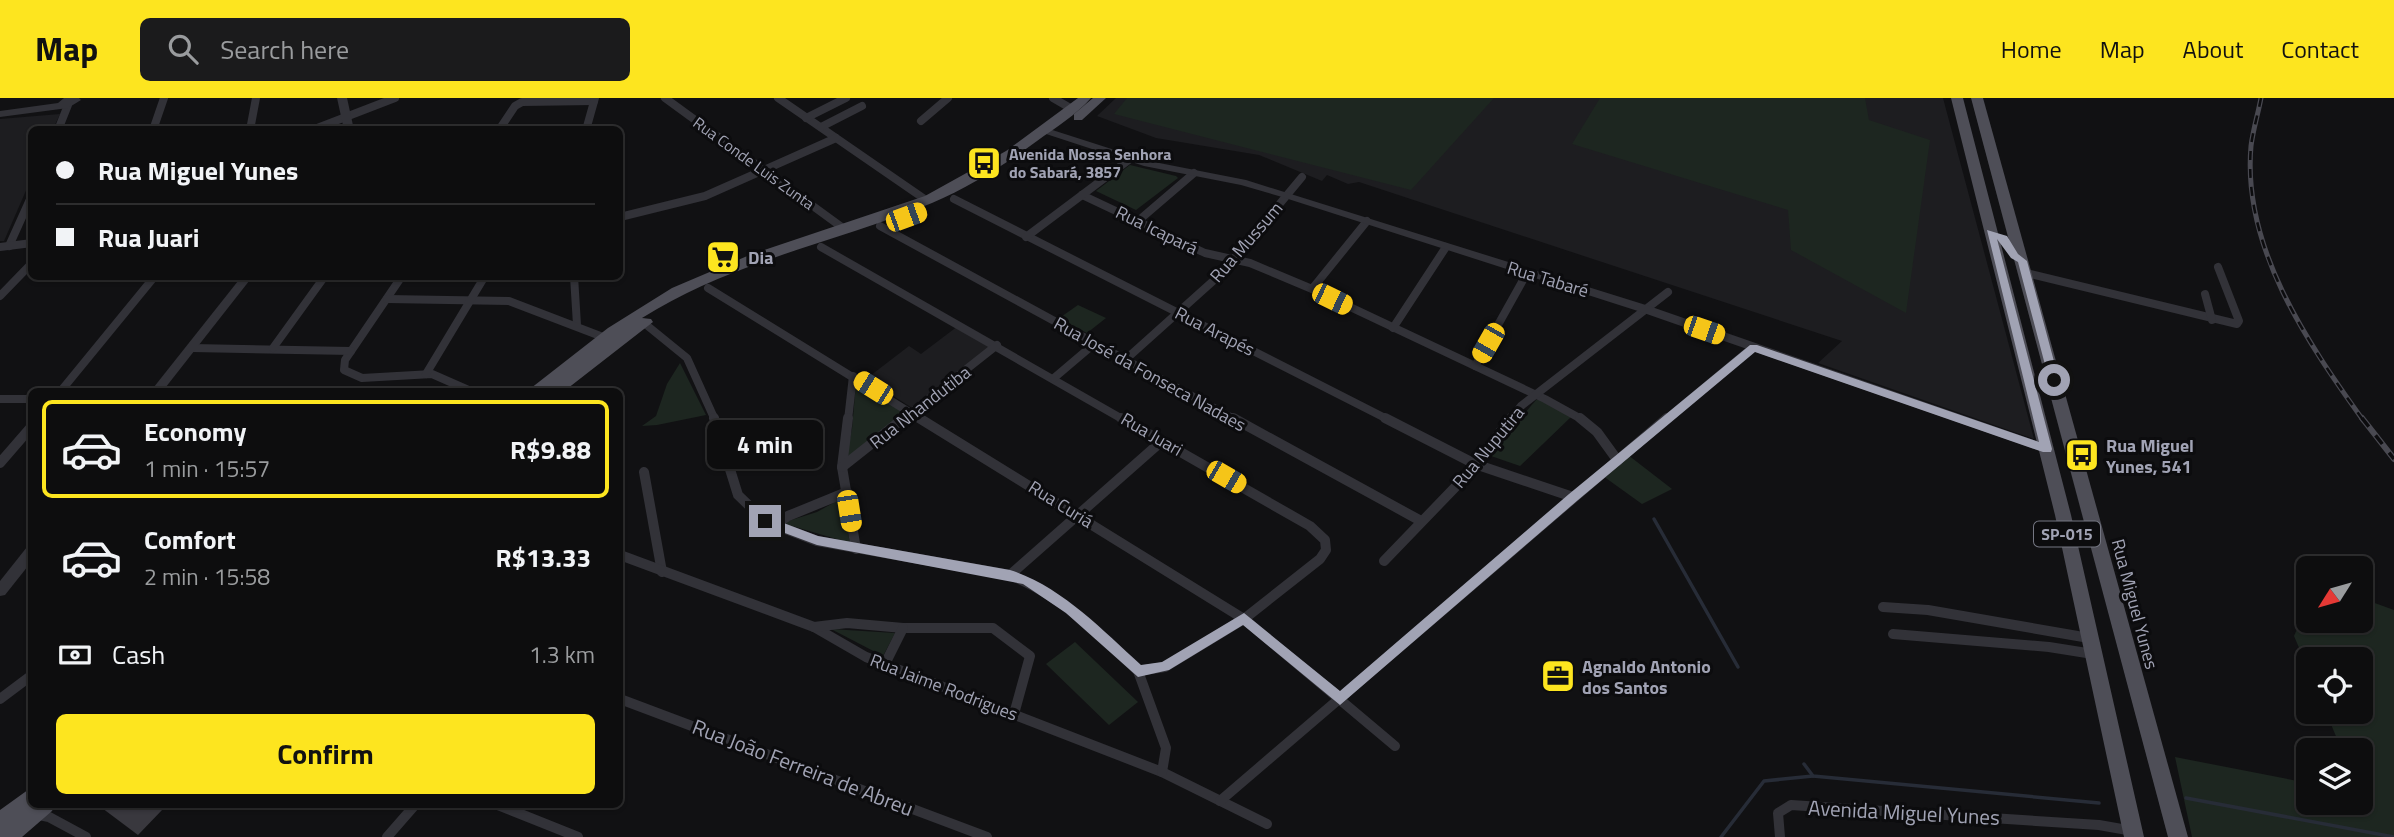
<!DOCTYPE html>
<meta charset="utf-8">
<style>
:root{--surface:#0d0d0e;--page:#1b1b1c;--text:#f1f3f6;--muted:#9a9c9e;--line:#2d2d2e;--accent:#fde51f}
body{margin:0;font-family:"Titillium Web",sans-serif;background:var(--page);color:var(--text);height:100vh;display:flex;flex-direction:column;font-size:26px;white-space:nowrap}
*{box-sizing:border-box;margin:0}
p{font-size:23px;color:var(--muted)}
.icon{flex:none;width:38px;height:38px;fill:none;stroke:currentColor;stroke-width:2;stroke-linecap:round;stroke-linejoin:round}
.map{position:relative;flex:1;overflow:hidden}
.drawer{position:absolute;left:28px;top:290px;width:595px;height:420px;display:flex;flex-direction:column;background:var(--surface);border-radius:10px;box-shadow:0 2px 5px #0004,0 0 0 2px var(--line)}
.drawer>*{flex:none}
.hud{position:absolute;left:28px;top:28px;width:595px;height:154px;border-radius:10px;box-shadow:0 2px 5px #0004,0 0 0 2px var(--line);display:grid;align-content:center;height:154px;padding:0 28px;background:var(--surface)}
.needle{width:46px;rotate:233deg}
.controls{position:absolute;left:2296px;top:458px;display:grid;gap:14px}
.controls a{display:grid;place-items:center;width:77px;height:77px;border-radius:10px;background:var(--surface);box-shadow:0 2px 5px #0004,0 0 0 2px var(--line);font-size:35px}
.end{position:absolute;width:32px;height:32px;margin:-16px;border:9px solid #a1a3b4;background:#111;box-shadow:0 0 0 4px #111}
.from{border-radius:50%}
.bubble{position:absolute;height:49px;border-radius:10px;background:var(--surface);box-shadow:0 2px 5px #0004,0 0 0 2px var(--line);font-size:23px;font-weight:700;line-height:49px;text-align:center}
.car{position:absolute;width:21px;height:42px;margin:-21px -10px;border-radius:9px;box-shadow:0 0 5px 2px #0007;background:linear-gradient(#f5c518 24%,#345 0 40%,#f5c518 0 76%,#345 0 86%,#f5c518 0)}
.hud b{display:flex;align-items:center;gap:24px;height:66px;font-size:26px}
.hud b+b{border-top:2px solid var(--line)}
.hud i{width:18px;height:18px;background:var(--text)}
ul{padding:12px 0 0;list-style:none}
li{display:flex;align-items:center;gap:21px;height:98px;margin:0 14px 10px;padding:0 14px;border:4px solid transparent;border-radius:10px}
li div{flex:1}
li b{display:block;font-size:26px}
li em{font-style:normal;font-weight:700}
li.selected{border-color:var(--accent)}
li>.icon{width:63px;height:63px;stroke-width:1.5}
.pay{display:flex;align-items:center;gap:18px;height:77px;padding:0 28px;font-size:26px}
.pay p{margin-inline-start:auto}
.button{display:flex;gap:14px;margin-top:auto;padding:14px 28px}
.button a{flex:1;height:80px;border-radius:10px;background:var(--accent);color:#111;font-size:28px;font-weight:700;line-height:80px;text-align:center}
header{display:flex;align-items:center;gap:42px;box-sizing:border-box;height:98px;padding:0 35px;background:var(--accent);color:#111}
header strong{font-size:33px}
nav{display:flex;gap:38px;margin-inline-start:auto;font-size:24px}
.search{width:490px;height:63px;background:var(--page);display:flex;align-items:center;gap:18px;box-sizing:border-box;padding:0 24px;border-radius:10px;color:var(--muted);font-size:26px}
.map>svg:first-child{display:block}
</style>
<header>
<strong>Map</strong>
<div class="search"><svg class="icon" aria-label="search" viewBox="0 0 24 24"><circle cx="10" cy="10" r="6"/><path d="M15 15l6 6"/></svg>Search here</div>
<nav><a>Home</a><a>Map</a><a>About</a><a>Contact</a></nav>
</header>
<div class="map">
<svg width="2394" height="739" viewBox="0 0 2394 739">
<rect width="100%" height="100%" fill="#111113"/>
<g fill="#1d1d20">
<polygon points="1116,0 1943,0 2034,341 1818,265 1842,243 1359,84 1348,86 1327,77 1322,83 1259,57 1156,40 1097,18"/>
<polygon points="60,16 53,31 32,32 31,81 4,143 0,143 0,21"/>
<polygon points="958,228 992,248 914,311 866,281 909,248 921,256"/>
</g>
<g fill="#1d2620">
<polygon points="1127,0 1494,0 1411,92 1114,16"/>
<polygon points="1600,0 1865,0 1869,22 1930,42 1906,215 1791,152 1788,112 1572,46"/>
<polygon points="1130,67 1176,78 1178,80 1136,112 1096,93"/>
<polygon points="1078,207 1106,220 1087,235 1058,221"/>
<polygon points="680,265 706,317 657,327 642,328 656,318 667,286"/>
<polygon points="856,285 907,315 846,360 852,331"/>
<polygon points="1536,302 1540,302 1572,318 1520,368 1491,358 1490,356"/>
<polygon points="1628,357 1672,391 1642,406 1603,378"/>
<polygon points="844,399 843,410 850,445 782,425 817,414"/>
<polygon points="2361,500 2394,512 2394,739 2192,739 2175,659 2308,685 2308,705 2361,705 2361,653 2342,653 2326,614 2361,614 2361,562 2308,562 2308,571 2294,538 2308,506 2308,523 2361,523"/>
<polygon points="831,531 895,535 883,558"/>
<polygon points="1075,544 1138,604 1109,627 1046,566"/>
</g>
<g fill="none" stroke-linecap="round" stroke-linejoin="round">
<g stroke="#272c37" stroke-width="3.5">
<polyline points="1654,421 1738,569"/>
<polyline points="1804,666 1813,678 2099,705"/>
<polyline points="2186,700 2394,739"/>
<polyline points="1721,739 1764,683 1813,678"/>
</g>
</g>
<polygon fill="#39383e" points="98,707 157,707 163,711 138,737"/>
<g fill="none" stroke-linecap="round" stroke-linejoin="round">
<g stroke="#323238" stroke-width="8">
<polyline points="665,0 843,130"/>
<polyline points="778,0 926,102"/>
<polyline points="1053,0 1072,11"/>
<polyline points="806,20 846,0"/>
<polyline points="921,23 948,0"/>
<polyline points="821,29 862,8"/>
<polyline points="58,32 68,7"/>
<polyline points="153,32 164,0"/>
<polyline points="250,32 256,0"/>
<polyline points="312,32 395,0"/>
<polyline points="499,32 515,8 522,4 594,3"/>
<polyline points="586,32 595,0"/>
<polyline points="1082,97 1205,155 1250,165 1312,191 1545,301 1583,322"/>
<polyline points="954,101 1389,322"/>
<polyline points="620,119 705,98 836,40"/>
<polyline points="1138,123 1194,75"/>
<polyline points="880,128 1236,322"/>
<polyline points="1026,139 1130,61"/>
<polyline points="9,148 32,97"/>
<polyline points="0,149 32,145"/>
<polyline points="821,149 1124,322"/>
<polyline points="2026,175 2237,226 2239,223 2218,169"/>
<polyline points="402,178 345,262 344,272 362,280 432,276 473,294"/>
<polyline points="574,178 577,227"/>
<polyline points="708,190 922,322"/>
<polyline points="1312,191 1367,123"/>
<polyline points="2205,196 2212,222"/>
<polyline points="0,198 32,165"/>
<polyline points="387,201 509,203 603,239"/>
<polyline points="644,225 687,260 715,322"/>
<polyline points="1393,230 1446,149"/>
<polyline points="192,250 351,253"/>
<polyline points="273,250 325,178"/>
<polyline points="1125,262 1222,175 1302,79"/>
<polyline points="1475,268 1527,175"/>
<polyline points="426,276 485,178"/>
<polyline points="1054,280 1094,246"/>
<polyline points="60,294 155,178"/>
<polyline points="0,301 32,301"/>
<polyline points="848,322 853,278"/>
<polyline points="902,322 997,247"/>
<polyline points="1510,322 1521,308 1668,194"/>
<polyline points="1665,322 1753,249"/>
</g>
<g stroke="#323238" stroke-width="10">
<path d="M714 320 738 397 765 423 817 443 1010 477C1062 498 1098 535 1138 573L1165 569 1244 521 1320 461 1326 452 1325 442 1310 428 1121 320"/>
<polyline points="848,320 842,369 856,451"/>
<polyline points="919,320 1244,521 1395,648"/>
<polyline points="1233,320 1421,423"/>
<polyline points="1385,320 1475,366 1573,399"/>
<polyline points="1580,320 1597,334 1618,363"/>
<polyline points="0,365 32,328"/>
<polyline points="842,369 904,320"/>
<polyline points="644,374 662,474"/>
<polyline points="774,428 788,418 847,394"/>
<polyline points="620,457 814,529 866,559 1162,674 1267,726"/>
<polyline points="1384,463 1464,380 1511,320"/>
<polyline points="1010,477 1163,342"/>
<polyline points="1883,509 1928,512 2089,540"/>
<polyline points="814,529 847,525 903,530 993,530 1030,558 1014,616"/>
<polyline points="1893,536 2049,549 2093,556"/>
<polyline points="885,566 903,530"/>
<polyline points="1138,573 1166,650 1162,674"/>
<polyline points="0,601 32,577"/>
<polyline points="620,601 987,739"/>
<polyline points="1220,703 1667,320"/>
<polyline points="498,707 578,739"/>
<polyline points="34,716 49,719 86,739"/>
<polyline points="387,739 415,707"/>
<polyline points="1780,739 1778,715 1791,707 2099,727 2133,733"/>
</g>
<g fill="#323238" fill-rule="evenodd">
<polygon points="64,0 79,0 81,2 68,10 0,19 0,13 58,5"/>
<polygon points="337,0 347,0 354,32 344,32"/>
<polygon points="1043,29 1149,63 1246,82 1649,208 2051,348 2053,351 2051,354 2043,354 1641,214 1282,99 1241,87 1144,68 1040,34 1040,30"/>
<polygon points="242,178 253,178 162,294 150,294"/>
<polygon points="32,448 32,463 5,497 0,498 0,483 27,449"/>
</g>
<g fill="#4e4e57" fill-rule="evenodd">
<path d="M1078 0H1091C1076 17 1055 30 1037 43 1004 67 969 89 932 105 835 145 732 163 642 220L651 221 653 224 563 294H546L548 290 543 294H526L608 230 672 190 752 156 925 98 1006 53Z"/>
<polygon points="1093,0 1106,0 1082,22 1074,22 1074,16"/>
<polygon points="1951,0 1963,0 2071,417 2144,739 2124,739 2055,417"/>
<polygon points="1971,0 1983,0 2188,739 2168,739"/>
<polygon points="32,689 32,707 55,707 52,713 22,739 0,739 0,712"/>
</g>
<g stroke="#494951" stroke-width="5">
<path id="rail-far1" d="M2261 0C2258 16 2253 32 2251 48 2242 149 2307 244 2363 322"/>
</g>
<g stroke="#494951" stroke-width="6">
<polyline id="rail" points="2362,320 2394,361"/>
</g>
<use href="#rail-far1" stroke="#0c0c0e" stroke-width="2.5" stroke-dasharray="9" stroke-linecap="butt"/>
<use href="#rail" stroke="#0c0c0e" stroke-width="3.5" stroke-dasharray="11" stroke-linecap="butt"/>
</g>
<path fill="#a1a3b4" d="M1987 132 2007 138 2018 156 2027 163 2059 282 2054 285 2049 282 2018 164 2011 160 1997 141 2052 351 2051 354H2043L1755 254 1578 402 1340 607 1243 527 1169 572 1138 579 1066 515 1023 486 817 447 761 426 759 423 765 418 818 438 1010 472C1062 489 1101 531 1141 567L1162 564 1244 515 1340 593 1569 396 1750 247H1757L2039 344Z"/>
<defs>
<g id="bus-square" transform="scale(1.75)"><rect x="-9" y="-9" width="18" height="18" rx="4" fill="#fde51f" stroke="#0c0c0e"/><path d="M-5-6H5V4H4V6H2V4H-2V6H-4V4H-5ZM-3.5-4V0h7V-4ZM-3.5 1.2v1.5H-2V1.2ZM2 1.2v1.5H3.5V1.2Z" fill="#111"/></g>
<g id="supermarket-square" transform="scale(1.75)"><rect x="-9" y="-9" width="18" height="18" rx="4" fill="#fde51f" stroke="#0c0c0e"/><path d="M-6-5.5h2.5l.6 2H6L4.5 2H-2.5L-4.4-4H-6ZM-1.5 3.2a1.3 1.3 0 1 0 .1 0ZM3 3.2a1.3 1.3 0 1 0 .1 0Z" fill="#111"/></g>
<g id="office-square" transform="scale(1.75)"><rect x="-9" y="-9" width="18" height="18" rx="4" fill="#fde51f" stroke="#0c0c0e"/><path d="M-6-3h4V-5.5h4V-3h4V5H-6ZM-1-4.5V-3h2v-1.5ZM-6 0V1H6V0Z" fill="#111"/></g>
</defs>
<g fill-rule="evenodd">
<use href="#bus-square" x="984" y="65"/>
<use href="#supermarket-square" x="723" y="159"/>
<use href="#bus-square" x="2082" y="357"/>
<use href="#office-square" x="1558" y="578"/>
</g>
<g text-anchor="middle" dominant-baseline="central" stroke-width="6" stroke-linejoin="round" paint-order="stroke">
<g font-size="16" font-weight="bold" fill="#a1a3b4" stroke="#0c0c0e" text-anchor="start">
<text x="1009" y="56">Avenida Nossa Senhora<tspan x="1009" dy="18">do Sabará, 3857</tspan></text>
</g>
<g font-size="16" fill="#a1a3b4" stroke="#0c0c0e">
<text transform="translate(754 65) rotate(36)">Rua Conde Luis Zunta</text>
</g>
<rect fill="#0c0c0e" stroke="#747682" stroke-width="2" x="2034" y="423.5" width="66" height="25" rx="5"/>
<g font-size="16" font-weight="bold" fill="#a1a3b4">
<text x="2067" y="436">SP-015</text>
</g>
<g font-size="18" fill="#a1a3b4" stroke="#0c0c0e">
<text transform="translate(1157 132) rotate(26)">Rua Icapará</text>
<text transform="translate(1246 144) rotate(-49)">Rua Mussum</text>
<text transform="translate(1548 181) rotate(17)">Rua Tabaré</text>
<text transform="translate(1215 233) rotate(27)">Rua Arapés</text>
<text transform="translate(1150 276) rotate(29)">Rua José da Fonseca Nadaes</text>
<text transform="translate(920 309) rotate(-38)">Rua Nhandutiba</text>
<text transform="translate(1152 336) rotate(30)">Rua Juari</text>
<text transform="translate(1488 349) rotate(-50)">Rua Nuputira</text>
<text transform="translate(1061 406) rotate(32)">Rua Curiá</text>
<text transform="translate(2135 506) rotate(75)">Rua Miguel Yunes</text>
<text transform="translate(944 589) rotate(21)">Rua Jaime Rodrigues</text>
</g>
<g font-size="18" font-weight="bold" fill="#a1a3b4" stroke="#0c0c0e" text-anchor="start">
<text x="748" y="159">Dia</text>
<text x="2106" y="347">Rua Miguel<tspan x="2106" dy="21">Yunes, 541</tspan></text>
<text x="1582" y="568">Agnaldo Antonio<tspan x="1582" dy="21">dos Santos</tspan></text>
</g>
<g font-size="21" fill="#a1a3b4" stroke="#0c0c0e">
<text transform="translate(803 669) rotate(21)">Rua João Ferreira de Abreu</text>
<text transform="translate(1904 714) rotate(3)">Avenida Miguel Yunes</text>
</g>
</g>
</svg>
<div class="controls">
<a><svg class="needle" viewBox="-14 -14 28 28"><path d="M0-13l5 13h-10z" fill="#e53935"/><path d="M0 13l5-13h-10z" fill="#9a9c9e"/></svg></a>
<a><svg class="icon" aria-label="locate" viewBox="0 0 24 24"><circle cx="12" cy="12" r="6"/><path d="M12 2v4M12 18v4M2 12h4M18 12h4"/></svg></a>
<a><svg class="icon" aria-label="layers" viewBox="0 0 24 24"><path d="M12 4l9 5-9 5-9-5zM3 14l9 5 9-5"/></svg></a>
</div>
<i class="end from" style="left:2054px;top:282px"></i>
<i class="end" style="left:765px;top:423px"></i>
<div class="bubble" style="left:707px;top:322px;width:116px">4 min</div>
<i class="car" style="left:906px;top:119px;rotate:70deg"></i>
<i class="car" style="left:1332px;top:201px;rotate:116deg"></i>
<i class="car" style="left:1704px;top:232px;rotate:109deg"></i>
<i class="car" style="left:1488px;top:245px;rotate:210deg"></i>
<i class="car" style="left:873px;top:290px;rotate:302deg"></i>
<i class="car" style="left:1226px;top:379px;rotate:120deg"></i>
<i class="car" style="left:849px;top:413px;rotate:171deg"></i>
<div class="hud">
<b><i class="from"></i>Rua Miguel Yunes</b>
<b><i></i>Rua Juari</b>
</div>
<section class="drawer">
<ul>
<li class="selected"><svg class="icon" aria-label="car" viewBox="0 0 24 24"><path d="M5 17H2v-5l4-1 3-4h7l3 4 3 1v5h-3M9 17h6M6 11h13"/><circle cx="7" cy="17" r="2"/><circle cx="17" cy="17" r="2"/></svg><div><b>Economy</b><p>1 min · 15:57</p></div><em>R$9.88</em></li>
<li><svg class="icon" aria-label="car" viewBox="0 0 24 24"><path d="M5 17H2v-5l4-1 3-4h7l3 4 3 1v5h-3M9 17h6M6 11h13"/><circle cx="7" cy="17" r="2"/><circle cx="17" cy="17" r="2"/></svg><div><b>Comfort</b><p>2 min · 15:58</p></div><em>R$13.33</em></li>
</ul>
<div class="pay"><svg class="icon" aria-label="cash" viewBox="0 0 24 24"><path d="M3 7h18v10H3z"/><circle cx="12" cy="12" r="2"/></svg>Cash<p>1.3 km</p></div>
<div class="button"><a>Confirm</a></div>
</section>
</div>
